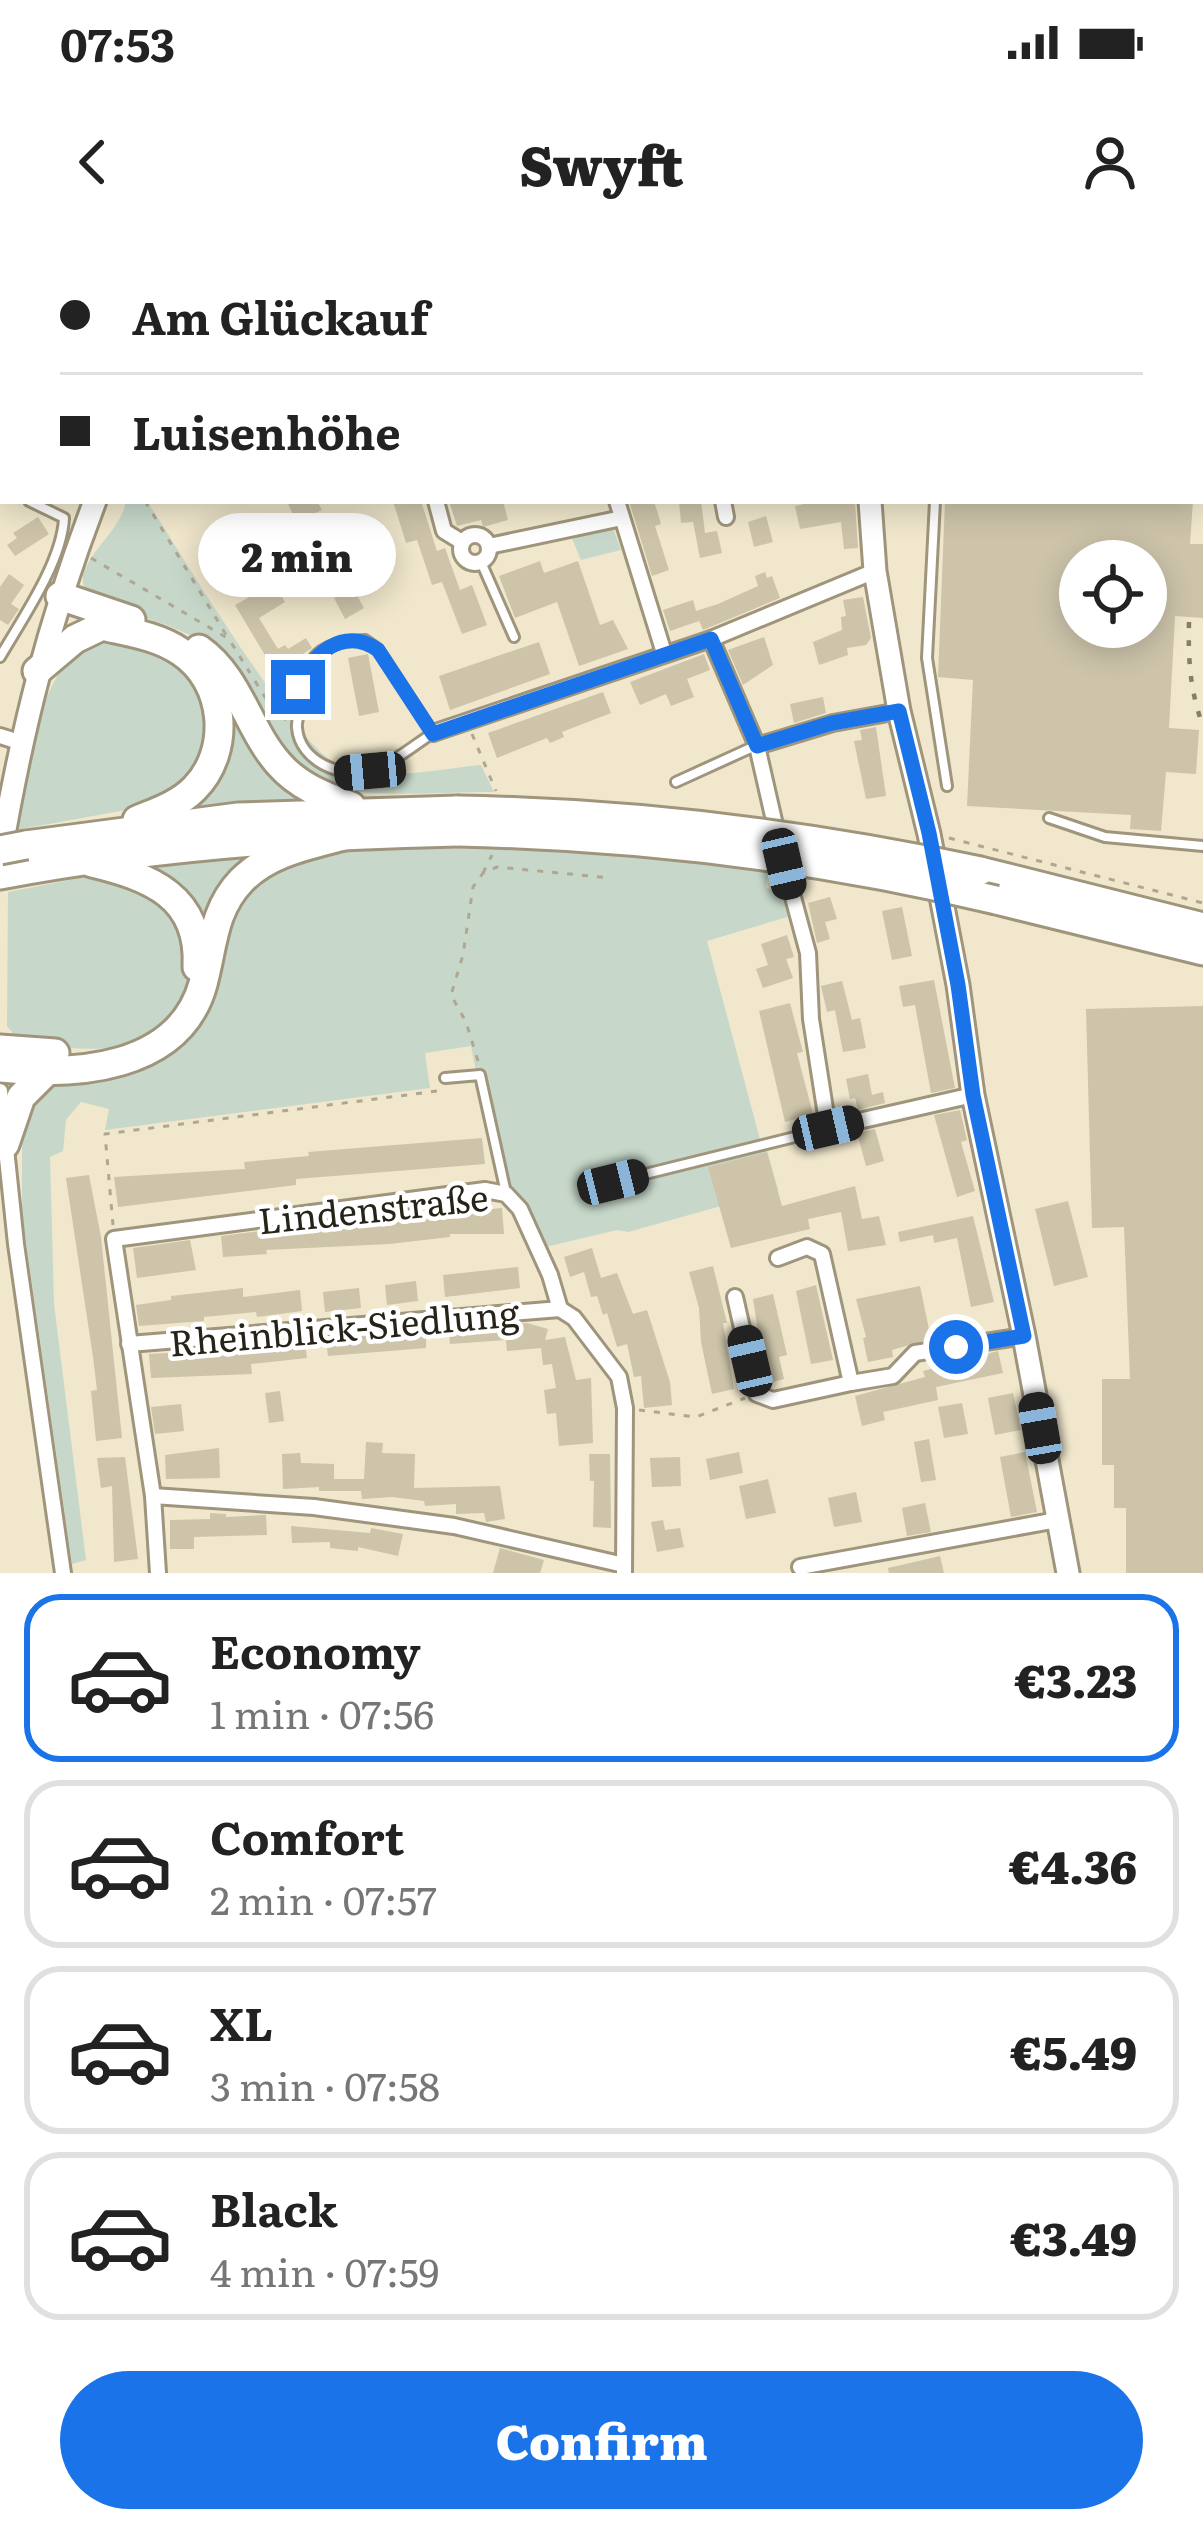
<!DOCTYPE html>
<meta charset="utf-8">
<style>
:root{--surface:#fff;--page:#f2f2f2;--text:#222;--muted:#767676;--line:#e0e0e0;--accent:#1a73e8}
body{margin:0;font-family:Literata,serif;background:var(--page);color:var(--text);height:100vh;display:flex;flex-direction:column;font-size:45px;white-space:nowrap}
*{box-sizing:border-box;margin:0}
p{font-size:39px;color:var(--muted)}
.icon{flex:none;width:66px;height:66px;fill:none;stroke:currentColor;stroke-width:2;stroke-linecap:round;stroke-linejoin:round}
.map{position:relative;height:1333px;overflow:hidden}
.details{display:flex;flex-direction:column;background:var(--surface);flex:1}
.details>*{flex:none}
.guide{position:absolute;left:0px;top:0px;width:1203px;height:264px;box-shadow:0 6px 30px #0003;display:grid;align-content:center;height:264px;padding:0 60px;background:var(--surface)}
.tools{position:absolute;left:1059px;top:300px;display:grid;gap:24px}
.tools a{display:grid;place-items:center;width:108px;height:108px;border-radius:50%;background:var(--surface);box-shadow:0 6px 30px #0003;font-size:60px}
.end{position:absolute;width:54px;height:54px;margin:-27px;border:15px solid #1a73e8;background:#fff;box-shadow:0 0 0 6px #fff}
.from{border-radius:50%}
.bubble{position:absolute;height:84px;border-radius:42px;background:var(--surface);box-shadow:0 6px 30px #0003;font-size:39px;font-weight:800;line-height:84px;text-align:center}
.car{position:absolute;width:36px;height:72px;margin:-36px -18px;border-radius:15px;box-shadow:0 0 9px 3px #0007;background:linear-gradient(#222 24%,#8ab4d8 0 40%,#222 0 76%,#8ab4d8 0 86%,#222 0)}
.guide b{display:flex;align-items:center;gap:42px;height:114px;font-size:45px}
.guide b+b{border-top:3px solid var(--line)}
.guide i{width:30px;height:30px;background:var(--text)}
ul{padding:21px 0 0;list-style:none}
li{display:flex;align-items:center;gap:36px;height:168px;margin:0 24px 18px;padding:0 36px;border:6px solid var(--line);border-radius:36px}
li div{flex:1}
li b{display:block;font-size:45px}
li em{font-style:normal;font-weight:800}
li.current{border-color:var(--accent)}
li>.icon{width:108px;height:108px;stroke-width:1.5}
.primary-button{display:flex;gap:24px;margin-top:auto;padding:24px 60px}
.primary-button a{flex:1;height:138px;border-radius:72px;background:var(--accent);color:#fff;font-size:48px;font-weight:800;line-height:138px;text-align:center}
.status{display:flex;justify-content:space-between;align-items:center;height:84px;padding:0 60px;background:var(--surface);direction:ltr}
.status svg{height:33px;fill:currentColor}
header{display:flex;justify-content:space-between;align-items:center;height:156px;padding:0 60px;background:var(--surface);font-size:54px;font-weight:800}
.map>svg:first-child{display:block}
</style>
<div class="status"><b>07:53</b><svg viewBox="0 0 49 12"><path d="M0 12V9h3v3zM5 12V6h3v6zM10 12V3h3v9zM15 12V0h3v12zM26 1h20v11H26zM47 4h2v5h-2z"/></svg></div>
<header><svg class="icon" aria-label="back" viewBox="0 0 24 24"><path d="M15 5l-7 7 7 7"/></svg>Swyft<svg class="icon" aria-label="person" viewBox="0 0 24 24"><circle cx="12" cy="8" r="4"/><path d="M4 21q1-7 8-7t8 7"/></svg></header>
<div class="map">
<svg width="1203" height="1333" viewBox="0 0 1203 1333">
<rect width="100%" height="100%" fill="#f0e7cc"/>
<g fill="#c7d8ca">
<path d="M126 261H147C178 309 295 504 335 523 378 544 435 529 481 525L494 552C452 551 364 560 328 545 268 521 249 450 207 407 188 387 130 375 103 365 49 335 120 301 126 261Z"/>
<polygon points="607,287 614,291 621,310 581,320 571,296"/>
<path d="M95 397 163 408 204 451 210 497 194 539 148 566 16 590C24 537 32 478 60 431 68 418 84 407 95 397Z"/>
<polygon points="221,457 320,560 172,577 188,562"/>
<polygon points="266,608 203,715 134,628"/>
<polygon points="554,608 660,613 768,630 766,648 802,655 804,672 707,701 762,907 766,907 778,950 628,992 617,990 533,1010 499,945 471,806 425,813 430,848 105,890 109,869 81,862 66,880 63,911 50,917 54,1064 86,1320 72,1324 22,973 22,874 40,843 171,804 232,667 269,628 330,609"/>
<path d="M113 637 176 672C181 688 193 709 192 726 191 741 184 756 176 769 142 823 75 808 21 803L7 786 8 652 80 638Z"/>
</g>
<g fill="#cdc4aa" fill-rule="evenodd">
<polygon points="287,261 317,261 322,270 296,282"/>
<polygon points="393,261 421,261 437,311 445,308 460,350 472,345 487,385 462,394 442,342 432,345 417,300 406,303"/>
<polygon points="449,261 503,261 508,280 483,287 481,280 457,286"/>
<polygon points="629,261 654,261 661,284 655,286 669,330 652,336"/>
<polygon points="679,261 701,261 705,293 717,291 722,313 700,318 693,282 681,283"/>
<polygon points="818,261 855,261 858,308 844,309 841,282 800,289 795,266"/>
<path d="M945 261H1193L1190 304H1203V378L1175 376 1169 488 1199 490 1196 534 1166 532 1161 591 1130 589 1131 575 967 566 973 440 938 437ZM1080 321H1146V387H1080Z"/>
<polygon points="766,276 773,302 754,307 748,282"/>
<polygon points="38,277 49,294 15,316 7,305 17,298 13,293"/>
<polygon points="540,321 544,333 578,321 600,385 613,380 628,409 579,426 557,362 515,378 499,336"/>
<polygon points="765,332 767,338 772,336 780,358 703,390 698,378 699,381 670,391 663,370 693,360 696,371 718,364 758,346 755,336"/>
<polygon points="9,334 24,345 11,364 19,369 8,385 0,380 0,347"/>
<polygon points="274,343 285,362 259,378 278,409 285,405 288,409 306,398 312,408 275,432 235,365"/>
<polygon points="353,348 364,368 345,379 334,358"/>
<polygon points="863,357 871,398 866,405 847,408 848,415 819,425 813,402 842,390 841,377 846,376 843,360"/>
<polygon points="764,397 773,425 743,445 728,410"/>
<polygon points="539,402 550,434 450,470 439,436"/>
<polygon points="368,414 379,472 359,476 348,418"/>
<polygon points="704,414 710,430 687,439 694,457 671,466 666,454 640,465 630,442"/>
<polygon points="603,452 611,473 562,492 564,497 550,503 547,498 497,518 488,493"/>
<polygon points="823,457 826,473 794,483 790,464"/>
<polygon points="876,487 886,556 866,559 854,501 862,500 860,490"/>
<polygon points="830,657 837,679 825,682 830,699 817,703 808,663"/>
<polygon points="902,667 912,716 892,720 882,671"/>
<polygon points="787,695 794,717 786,719 793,738 763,748 756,729 768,725 761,704"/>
<polygon points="934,740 955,848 931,853 915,765 903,767 899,746"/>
<polygon points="842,741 852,780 860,778 866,808 843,812 835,770 827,772 821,746"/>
<polygon points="790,763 803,812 797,813 813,874 785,882 759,771"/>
<polygon points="1203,766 1203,1333 1126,1333 1126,1268 1114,1268 1114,1225 1102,1225 1102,1139 1130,1139 1124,987 1092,988 1086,769"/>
<polygon points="868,834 872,855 883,852 885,863 858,870 855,858 850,859 846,839"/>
<polygon points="960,870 967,900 961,902 975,951 957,957 934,875"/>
<polygon points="875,889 884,921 866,926 857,893"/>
<polygon points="482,898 485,924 296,939 296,945 118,967 114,937 245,929 244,922 309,916 308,912"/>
<polygon points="767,912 782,966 855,946 862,979 879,976 886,1005 848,1011 841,972 808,979 810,989 731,1008 708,927"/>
<polygon points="89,935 101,997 122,1198 96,1201 91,1151 97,1150 93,1117 66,938"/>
<polygon points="1068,961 1088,1037 1054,1046 1035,969"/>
<polygon points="482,965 482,970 502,968 504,994 450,994 450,997 389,1004 266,1010 267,1014 223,1017 221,996 291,987 408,980 461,974 461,967"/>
<polygon points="973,976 994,1062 971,1067 957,998 934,1003 933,995 900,1002 898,992"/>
<polygon points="190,1000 196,1030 137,1038 133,1008"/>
<polygon points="592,1008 601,1038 617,1033 633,1074 647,1070 670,1142 672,1165 644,1168 641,1136 634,1137 627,1104 617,1107 607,1073 603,1075 597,1056 591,1057 584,1032 570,1037 564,1017"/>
<polygon points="713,1026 727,1083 723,1083 734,1149 712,1154 701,1102 699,1068 689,1032"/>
<polygon points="518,1027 520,1048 445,1057 443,1035"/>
<polygon points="416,1041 418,1061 387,1065 385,1045"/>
<polygon points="816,1045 833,1120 811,1124 796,1051"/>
<polygon points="920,1046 931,1099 892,1110 893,1117 868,1122 863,1098 866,1097 856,1059"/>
<polygon points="243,1048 243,1057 300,1050 302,1071 257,1077 256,1072 204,1077 204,1081 139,1086 136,1065 171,1060 171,1056"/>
<polygon points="359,1048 361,1068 325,1072 323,1052"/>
<polygon points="773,1054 787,1115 779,1117 784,1139 766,1144 753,1059"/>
<polygon points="527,1083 548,1089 545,1100 565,1097 576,1140 591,1138 593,1203 559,1206 556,1173 547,1174 544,1150 556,1148 552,1124 543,1125 541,1108 507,1111 506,1100 450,1104 449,1089"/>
<polygon points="426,1091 426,1108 328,1116 326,1099"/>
<polygon points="305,1101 307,1118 251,1124 252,1134 151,1138 149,1114 168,1113 169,1117"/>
<polygon points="998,1111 1003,1133 936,1147 938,1160 883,1172 885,1180 862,1186 855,1156 925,1137 923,1131"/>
<polygon points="280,1151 284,1181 269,1183 265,1153"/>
<polygon points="1013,1153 1021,1190 995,1195 988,1158"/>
<polygon points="962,1163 968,1194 944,1198 938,1167"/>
<polygon points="181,1164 184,1191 155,1194 151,1167"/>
<polygon points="929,1199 936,1240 921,1242 914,1202"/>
<polygon points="366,1202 383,1203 382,1213 415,1214 414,1248 500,1246 505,1279 486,1282 484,1273 456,1274 456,1264 425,1266 424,1261 392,1257 362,1259 361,1251 319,1251 319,1247 283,1249 282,1214 300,1213 301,1223 334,1224 334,1239 364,1239"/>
<polygon points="219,1208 220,1238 166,1239 165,1215"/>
<polygon points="739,1212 743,1233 710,1240 706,1219"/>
<polygon points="1025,1212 1037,1272 1011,1277 1000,1217"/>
<polygon points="589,1214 610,1214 611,1288 593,1287 594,1241 590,1241"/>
<polygon points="125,1217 138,1319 114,1322 112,1246 101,1248 97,1218"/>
<polygon points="680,1217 681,1246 652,1247 650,1218"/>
<polygon points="768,1239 776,1273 746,1279 739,1246"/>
<polygon points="856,1252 862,1282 834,1287 828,1258"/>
<polygon points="925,1263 931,1292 907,1296 902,1268"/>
<polygon points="210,1273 226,1274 226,1277 266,1275 267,1295 194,1297 194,1309 170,1309 170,1280 210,1279"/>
<polygon points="663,1280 665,1290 680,1288 684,1307 657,1312 651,1282"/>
<polygon points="291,1286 370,1293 371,1288 403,1294 398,1316 358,1307 358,1311 330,1308 330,1302 292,1303"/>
<polygon points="500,1308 544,1320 540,1333 493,1333"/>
<polygon points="940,1316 944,1333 889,1333 888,1328"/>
</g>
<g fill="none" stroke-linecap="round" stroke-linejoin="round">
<g stroke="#9f957c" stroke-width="14">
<g id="lane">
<polyline points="873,0 906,3"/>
<polyline points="0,247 3,248"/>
<polyline points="935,261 927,418 947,546"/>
<polyline points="481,322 514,397"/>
<path d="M365 400 378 409 433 493C413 506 391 525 368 531 340 538 300 521 297 488 296 482 299 476 300 470 303 422 312 402 365 400Z"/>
<path d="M0 417C22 379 62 322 64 278L29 261"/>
<polyline points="676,542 755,506"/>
<polyline points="1049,578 1105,597 1203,606"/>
<polyline points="445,838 480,835 506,953"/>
<polyline points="613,942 827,889"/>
</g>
</g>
<g stroke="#9f957c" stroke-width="20">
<g id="street">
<polyline points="63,0 68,3"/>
<polyline points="352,0 359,0"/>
<polyline points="540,0 540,3"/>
<polyline points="677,0 678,3"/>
<polyline points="30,3 32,0"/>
<polyline points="0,64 3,58"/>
<polyline points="436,261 444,291 462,302"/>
<polyline points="617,261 664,413"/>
<polyline points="723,261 726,277"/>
<circle cx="475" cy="309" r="14"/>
<polyline points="489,306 622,278"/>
<polyline points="711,399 757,506 778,598"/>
<polyline points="433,493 711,399 875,331"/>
<polyline points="0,496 19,502"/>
<polyline points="757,506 833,483 899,471"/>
<polyline points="783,620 808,713 811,779 828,888 973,855"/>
<polyline points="0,851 16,1004 63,1333"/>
<polyline points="778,1018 807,1007 822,1014 851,1143 893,1136 915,1113 1024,1096"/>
<polyline points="735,1057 757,1154 773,1160 851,1143"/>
<polyline points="129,1104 560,1069"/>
<polyline points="153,1256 314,1267 454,1286 624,1325"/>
<polyline points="800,1327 1057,1280"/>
<polyline points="158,1333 153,1256 114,999 485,950 506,954 520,969 550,1035 560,1069 574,1078 619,1137 625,1168 624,1333"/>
</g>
</g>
<g stroke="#9f957c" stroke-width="27">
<g id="secondary">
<polyline points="210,3 213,0"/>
<polyline points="862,3 862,0"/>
<polyline points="870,261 875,331 899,471 929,594 958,745 973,855 1024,1096 1068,1333"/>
<path d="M0 618C22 488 48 384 95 261"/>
</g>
</g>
<g stroke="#9f957c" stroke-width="33">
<g id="highway">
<polyline points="60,356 131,380"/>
<path d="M199 409C240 438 247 488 279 524 298 546 324 556 351 566"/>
<path d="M37 431 75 399 102 386C128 392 158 396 181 412 226 442 232 511 194 549 178 565 156 572 137 580"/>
<polyline points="26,605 238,577 457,570"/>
<path d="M92 623C150 637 201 656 197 727"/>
<polyline points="980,631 1203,687"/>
<path d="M0 635C152 606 304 595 458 592"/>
<polyline points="996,660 1203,711"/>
<polyline points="0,809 55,813"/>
<path d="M0 828C75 836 179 830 203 744 213 707 213 670 241 641 270 611 312 605 351 594"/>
<polyline points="5,904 21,857 49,829"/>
</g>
</g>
<g stroke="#afa792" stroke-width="3" stroke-dasharray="6 9" stroke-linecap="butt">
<polyline points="145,261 228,398"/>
<polyline points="91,318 229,399 250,433"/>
<polyline points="255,441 273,470 286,480"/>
<polyline points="472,494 496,551"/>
<polyline points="949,598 1203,663"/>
<polyline points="483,633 492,615"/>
<polyline points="478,821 466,782 451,755 463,715 473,647 483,633 497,627 611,638"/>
<polyline points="113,985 105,894 445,850"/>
<polyline points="639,1170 696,1177 745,1158"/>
</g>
<use href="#lane" stroke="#fff" stroke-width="8"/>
<use href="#street" stroke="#fff" stroke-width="14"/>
<use href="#secondary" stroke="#fff" stroke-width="21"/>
<use href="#highway" stroke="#fff" stroke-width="27"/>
<path stroke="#847e6c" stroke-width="4.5" stroke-dasharray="6 12" stroke-linecap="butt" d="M1189 382C1188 419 1190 451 1203 486"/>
<g stroke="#9f957c" stroke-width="33" stroke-linecap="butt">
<g id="highway-bridge">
<path d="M457 570C635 573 807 594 980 631"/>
<path d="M458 592C640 596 819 617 996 660"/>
<polyline points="0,610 26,605"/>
</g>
</g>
<use href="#highway-bridge" stroke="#fff" stroke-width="27"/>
</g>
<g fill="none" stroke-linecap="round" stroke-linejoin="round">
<path stroke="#1a73e8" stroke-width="15" d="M298 447C310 415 344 385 378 410L433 494 711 399 757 506 832 483 899 471 929 593 958 745 973 855 1024 1096 956 1107"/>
</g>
<g text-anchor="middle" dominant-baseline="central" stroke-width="9" stroke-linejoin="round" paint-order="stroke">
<g font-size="36" fill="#272319" stroke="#fff">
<text transform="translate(373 967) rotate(-6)">Lindenstraße</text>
<text transform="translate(344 1086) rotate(-5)">Rheinblick-Siedlung</text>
</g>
</g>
</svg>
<div class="tools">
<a><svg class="icon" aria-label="locate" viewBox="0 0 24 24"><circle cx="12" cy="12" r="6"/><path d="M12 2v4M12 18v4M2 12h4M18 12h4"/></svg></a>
</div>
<i class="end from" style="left:956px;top:1107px"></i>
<i class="end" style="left:298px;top:447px"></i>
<div class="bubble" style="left:198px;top:273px;width:198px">2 min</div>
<i class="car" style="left:370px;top:531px;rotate:265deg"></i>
<i class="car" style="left:784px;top:624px;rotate:167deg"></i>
<i class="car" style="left:828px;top:888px;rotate:77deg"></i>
<i class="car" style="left:613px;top:942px;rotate:76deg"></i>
<i class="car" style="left:750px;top:1121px;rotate:347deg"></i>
<i class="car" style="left:1040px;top:1188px;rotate:350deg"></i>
<div class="guide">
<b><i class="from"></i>Am Glückauf</b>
<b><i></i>Luisenhöhe</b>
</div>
</div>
<section class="details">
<ul>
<li class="current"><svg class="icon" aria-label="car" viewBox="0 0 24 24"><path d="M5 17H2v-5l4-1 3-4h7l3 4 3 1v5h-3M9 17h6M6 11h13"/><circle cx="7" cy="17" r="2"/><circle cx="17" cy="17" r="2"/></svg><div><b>Economy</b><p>1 min · 07:56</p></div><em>€3.23</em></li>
<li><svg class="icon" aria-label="car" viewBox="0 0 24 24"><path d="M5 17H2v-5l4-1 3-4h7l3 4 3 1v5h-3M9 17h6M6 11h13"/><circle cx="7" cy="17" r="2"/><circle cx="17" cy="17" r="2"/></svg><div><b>Comfort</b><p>2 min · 07:57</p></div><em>€4.36</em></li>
<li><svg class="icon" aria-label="car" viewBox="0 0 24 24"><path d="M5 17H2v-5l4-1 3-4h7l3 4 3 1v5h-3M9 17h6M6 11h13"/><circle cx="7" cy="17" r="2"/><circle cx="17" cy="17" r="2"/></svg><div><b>XL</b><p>3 min · 07:58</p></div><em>€5.49</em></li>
<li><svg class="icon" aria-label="car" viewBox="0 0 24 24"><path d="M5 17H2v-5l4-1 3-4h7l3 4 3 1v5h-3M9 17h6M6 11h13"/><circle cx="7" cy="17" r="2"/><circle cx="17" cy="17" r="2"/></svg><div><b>Black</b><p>4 min · 07:59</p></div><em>€3.49</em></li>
</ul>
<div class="primary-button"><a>Confirm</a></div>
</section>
